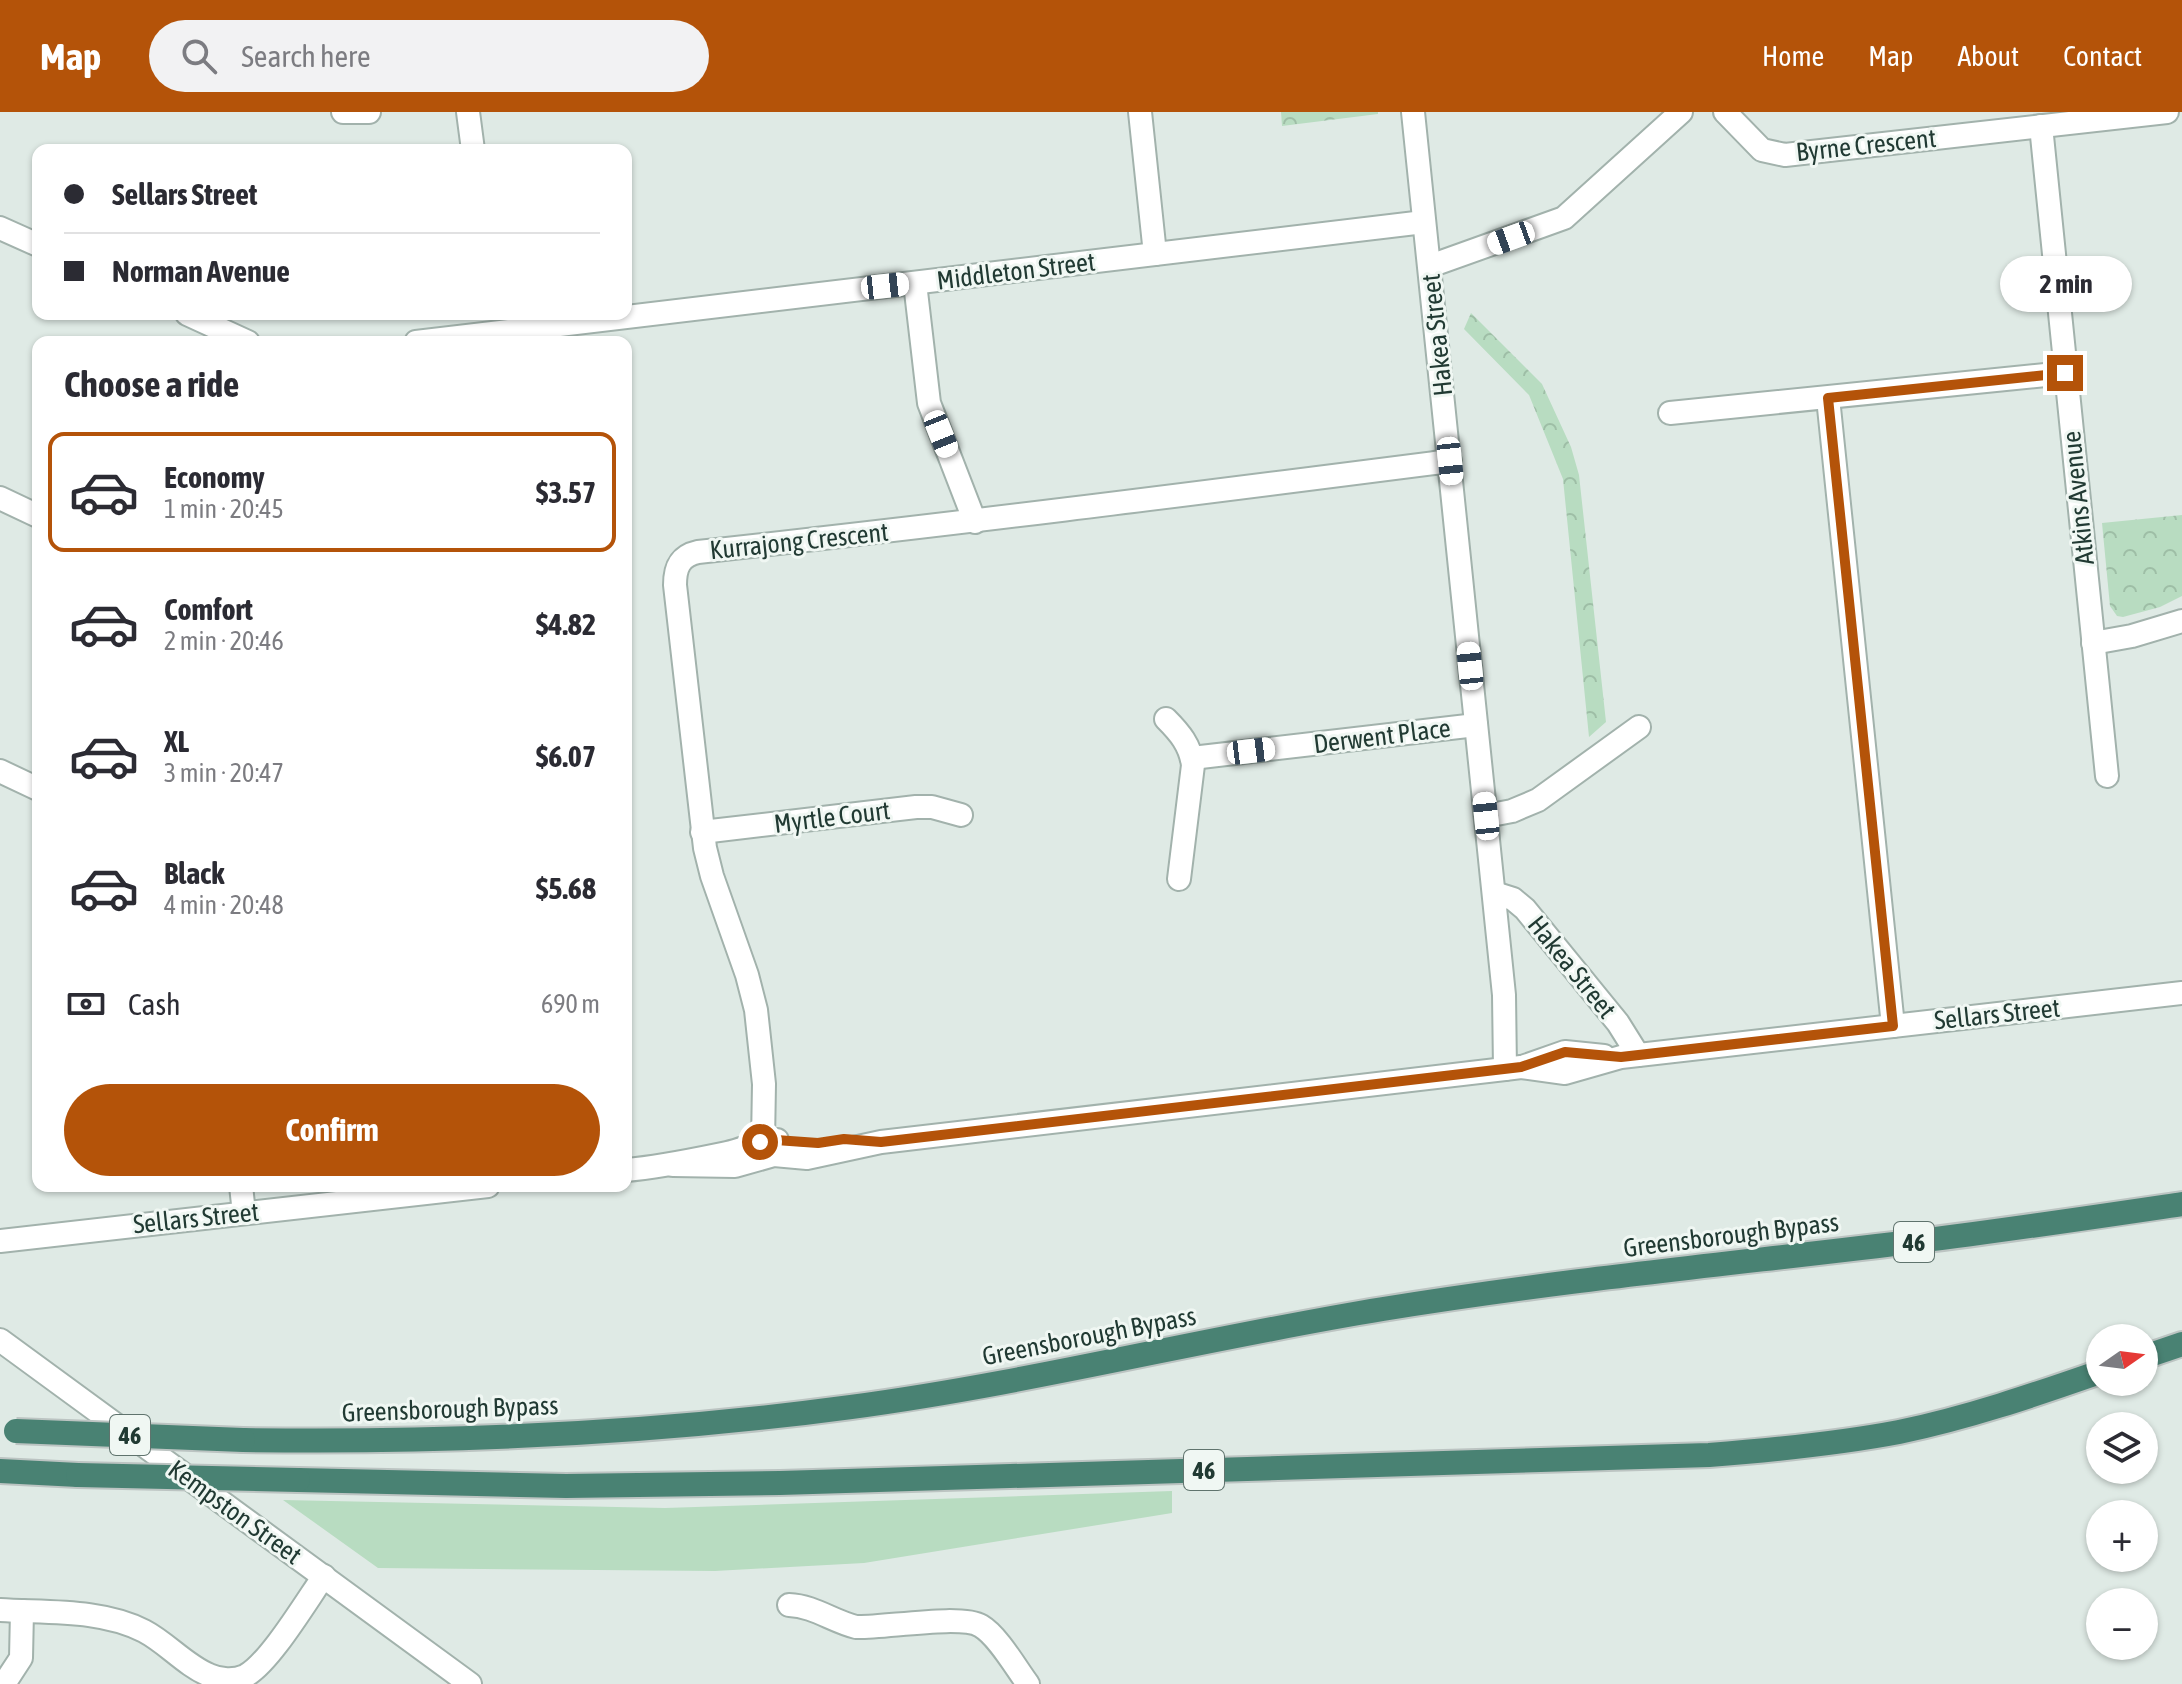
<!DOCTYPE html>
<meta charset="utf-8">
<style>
:root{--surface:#fff;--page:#f2f2f3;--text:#2b2b33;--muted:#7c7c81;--line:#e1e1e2;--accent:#b45309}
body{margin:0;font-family:"Asap Condensed",sans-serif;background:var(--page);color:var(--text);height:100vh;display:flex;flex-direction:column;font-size:30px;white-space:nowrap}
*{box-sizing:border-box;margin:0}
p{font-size:26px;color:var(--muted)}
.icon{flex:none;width:44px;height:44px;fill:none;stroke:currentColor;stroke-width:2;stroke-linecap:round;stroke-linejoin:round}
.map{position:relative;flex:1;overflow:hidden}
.panel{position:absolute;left:32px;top:224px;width:600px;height:856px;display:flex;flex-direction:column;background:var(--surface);border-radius:16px;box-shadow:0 2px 6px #0004}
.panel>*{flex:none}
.hud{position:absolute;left:32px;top:32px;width:600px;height:176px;border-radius:16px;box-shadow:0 2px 6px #0004;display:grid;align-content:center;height:176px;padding:0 32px;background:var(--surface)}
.needle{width:52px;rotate:76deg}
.controls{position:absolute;left:2086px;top:1212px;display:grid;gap:16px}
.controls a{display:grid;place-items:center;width:72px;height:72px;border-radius:50%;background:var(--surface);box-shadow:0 2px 6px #0004;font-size:40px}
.end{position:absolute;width:36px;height:36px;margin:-18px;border:10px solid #b45309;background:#fff;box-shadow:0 0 0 4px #fff}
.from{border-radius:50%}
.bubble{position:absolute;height:56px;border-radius:28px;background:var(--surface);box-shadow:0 2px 6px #0004;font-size:26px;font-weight:700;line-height:56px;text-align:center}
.car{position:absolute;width:24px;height:48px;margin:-24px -12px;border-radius:10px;box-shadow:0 0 6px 2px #0007;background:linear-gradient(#fff 24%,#345 0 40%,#fff 0 76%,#345 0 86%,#fff 0)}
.hud b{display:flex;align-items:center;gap:28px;height:76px;font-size:30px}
.hud b+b{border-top:2px solid var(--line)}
.hud i{width:20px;height:20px;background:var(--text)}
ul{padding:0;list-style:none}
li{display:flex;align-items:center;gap:24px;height:120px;margin:0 16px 12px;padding:0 16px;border:4px solid transparent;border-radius:16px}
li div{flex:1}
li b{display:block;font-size:30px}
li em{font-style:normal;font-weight:700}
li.current{border-color:var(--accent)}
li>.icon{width:72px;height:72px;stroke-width:1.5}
h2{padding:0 32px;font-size:36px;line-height:96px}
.pay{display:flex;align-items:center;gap:20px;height:88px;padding:0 32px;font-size:30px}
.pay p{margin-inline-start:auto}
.cta{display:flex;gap:16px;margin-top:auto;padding:16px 32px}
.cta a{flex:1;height:92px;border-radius:48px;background:var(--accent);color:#fff;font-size:32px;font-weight:700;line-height:92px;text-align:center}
header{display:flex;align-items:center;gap:48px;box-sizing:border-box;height:112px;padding:0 40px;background:var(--accent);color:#fff}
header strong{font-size:38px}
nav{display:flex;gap:44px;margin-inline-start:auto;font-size:28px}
.search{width:560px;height:72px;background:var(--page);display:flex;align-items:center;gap:20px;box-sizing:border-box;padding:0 28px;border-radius:44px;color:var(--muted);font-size:30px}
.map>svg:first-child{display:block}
</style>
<header>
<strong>Map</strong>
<div class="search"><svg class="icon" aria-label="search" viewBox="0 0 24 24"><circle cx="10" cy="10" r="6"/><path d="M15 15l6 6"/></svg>Search here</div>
<nav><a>Home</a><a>Map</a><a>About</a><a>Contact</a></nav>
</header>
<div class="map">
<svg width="2182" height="1572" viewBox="0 0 2182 1572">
<defs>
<pattern id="forest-crowns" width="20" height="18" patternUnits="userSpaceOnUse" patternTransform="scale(2)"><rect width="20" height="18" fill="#b8dcc1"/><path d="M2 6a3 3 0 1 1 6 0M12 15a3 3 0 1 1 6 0" fill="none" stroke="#9ebea6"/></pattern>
</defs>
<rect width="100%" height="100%" fill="#dfeae5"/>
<polygon fill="#b8dcc1" points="1172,1379 1172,1401 864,1451 715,1459 378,1456 283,1388 665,1396"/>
<g fill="url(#forest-crowns)">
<polygon points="1281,0 1378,0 1378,2 1282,14"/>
<polygon points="1471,201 1542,272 1571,335 1579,363 1606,610 1589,625 1563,367 1529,283 1464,217"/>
<polygon points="2182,403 2182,484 2160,495 2123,505 2117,504 2110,494 2102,411"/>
</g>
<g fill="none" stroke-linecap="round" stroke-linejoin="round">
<g stroke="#a2b2ac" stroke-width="26">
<g id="minor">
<polyline points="343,0 369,0"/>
<polyline points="468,0 473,38"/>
<polyline points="1140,0 1155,142"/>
<polyline points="1413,0 1504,883 1505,957"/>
<polyline points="1725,0 1762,38 1785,43 2167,0"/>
<polyline points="2041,14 2107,664"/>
<polyline points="0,116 38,133"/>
<polyline points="1430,154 1564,106 1681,0"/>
<polyline points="915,171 929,291 975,410"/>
<polyline points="187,202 248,230"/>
<polyline points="416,230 1424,110"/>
<polyline points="1828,286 1893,914"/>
<polyline points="1670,301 2065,261"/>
<polyline points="0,386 38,404"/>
<polyline points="2093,531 2132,524 2182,509"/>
<path d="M1166 607C1180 621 1190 633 1193 653L1179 767"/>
<polyline points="1192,646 1476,613"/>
<polyline points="0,659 38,677"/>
<polyline points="1486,704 1512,699 1538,688 1639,615"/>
<polyline points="702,720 916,695 932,695 961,703"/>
<polyline points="1494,781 1513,787 1525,797 1618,911 1638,943"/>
<polyline points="1525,954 1565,940 1604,944"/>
<path d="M774 1043 765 1036 763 1029 764 972 756 898 747 863 712 764 705 736 675 473C675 455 680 444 698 440 949 413 1199 381 1450 349"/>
<polyline points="673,1053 735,1054 774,1043 807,1046 881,1030 1505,957 1521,955 1565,961 1621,945 2182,881"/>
<path d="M626 1058C661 1055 693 1048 727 1041 745 1037 759 1029 777 1028"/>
<polyline points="241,1074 244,1101"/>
<polyline points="0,1129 488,1074"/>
<polyline points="0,1228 470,1572"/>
<path d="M789 1493C814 1494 832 1509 856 1515 884 1516 961 1502 981 1514 998 1524 1016 1556 1028 1572"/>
<path d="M0 1498C47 1501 101 1497 144 1519 167 1531 185 1553 209 1563 220 1568 234 1569 245 1564 269 1552 307 1488 324 1464"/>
<polyline points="4,1572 21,1546 22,1499"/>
</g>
</g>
<g stroke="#bcc4c2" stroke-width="28">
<g id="trunk">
<polyline points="2144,1245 2182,1232"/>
<path d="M243 1328C446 1331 650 1322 851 1295 1030 1271 1205 1226 1383 1197 1561 1168 1740 1151 1919 1129 2007 1118 2094 1105 2182 1092"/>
<polyline points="0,1359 78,1363"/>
<path d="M298 1368 566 1374 780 1371 1709 1343C1773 1338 1836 1332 1899 1320 1967 1306 2034 1283 2100 1260"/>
</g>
</g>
<use href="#minor" stroke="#fff" stroke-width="22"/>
<use href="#trunk" stroke="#498273" stroke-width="24"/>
<g stroke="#bcc4c2" stroke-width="28" stroke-linecap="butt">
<g id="trunk-bridge">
<polyline points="16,1319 243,1328"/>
<polyline points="78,1363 298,1368"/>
</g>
</g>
<use href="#trunk-bridge" stroke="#498273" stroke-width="24"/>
</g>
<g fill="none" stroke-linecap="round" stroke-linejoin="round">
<polyline stroke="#b45309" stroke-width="10" points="760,1030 776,1028 818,1031 844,1027 881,1030 1521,955 1565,940 1621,945 1893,914 1828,286 2065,261"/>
</g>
<g text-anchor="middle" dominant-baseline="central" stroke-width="6" stroke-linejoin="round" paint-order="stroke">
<g fill="#f0f7f3" stroke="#5f736d" stroke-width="2">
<rect x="1894" y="1110" width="40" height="40" rx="6"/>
<rect x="110" y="1303" width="40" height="40" rx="6"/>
<rect x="1184" y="1338" width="40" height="40" rx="6"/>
</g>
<g font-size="24" font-weight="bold" fill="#213a33">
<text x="1914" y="1130">46</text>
<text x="130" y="1323">46</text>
<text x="1204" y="1358">46</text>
</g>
<g font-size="26" fill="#213a33" stroke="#f0f7f3">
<text transform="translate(1866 33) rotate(-6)">Byrne Crescent</text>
<text transform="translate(1016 159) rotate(-7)">Middleton Street</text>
<text transform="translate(1437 223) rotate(-96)">Hakea Street</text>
<text transform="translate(2078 386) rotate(-96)">Atkins Avenue</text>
<text transform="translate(799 429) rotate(-6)">Kurrajong Crescent</text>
<text transform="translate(1382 624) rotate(-7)">Derwent Place</text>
<text transform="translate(832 705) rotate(-7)">Myrtle Court</text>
<text transform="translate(1572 855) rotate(51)">Hakea Street</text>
<text transform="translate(1997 902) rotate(-6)">Sellars Street</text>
<text transform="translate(196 1106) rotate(-6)">Sellars Street</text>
<text transform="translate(1731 1123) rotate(-7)">Greensborough Bypass</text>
<text transform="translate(1089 1224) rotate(-11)">Greensborough Bypass</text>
<text transform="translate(450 1297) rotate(-2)">Greensborough Bypass</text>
<text transform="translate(235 1400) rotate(36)">Kempston Street</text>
</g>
</g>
</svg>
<div class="controls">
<a><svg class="needle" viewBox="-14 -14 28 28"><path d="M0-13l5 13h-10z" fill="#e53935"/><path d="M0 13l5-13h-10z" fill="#7c7c81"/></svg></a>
<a><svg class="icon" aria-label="layers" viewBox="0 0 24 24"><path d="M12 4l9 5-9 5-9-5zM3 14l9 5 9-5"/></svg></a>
<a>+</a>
<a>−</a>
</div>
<i class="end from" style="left:760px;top:1030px"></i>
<i class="end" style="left:2065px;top:261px"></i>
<div class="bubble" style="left:2000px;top:144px;width:132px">2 min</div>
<i class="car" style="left:1511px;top:126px;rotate:250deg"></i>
<i class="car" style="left:885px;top:174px;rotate:84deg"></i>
<i class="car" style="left:941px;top:322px;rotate:158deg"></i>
<i class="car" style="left:1450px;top:349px;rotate:174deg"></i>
<i class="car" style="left:1470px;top:554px;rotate:354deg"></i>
<i class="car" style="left:1251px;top:639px;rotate:83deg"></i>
<i class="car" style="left:1486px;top:704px;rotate:354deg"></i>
<div class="hud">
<b><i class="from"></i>Sellars Street</b>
<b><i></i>Norman Avenue</b>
</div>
<section class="panel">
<h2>Choose a ride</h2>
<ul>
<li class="current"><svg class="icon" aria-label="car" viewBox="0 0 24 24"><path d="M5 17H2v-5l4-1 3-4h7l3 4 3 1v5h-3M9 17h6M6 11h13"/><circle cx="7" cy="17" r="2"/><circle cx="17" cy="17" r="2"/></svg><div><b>Economy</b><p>1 min · 20:45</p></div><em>$3.57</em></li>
<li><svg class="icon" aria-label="car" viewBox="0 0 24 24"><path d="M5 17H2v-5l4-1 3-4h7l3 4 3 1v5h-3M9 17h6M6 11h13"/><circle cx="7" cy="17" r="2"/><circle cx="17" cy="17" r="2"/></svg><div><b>Comfort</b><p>2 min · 20:46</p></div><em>$4.82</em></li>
<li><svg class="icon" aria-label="car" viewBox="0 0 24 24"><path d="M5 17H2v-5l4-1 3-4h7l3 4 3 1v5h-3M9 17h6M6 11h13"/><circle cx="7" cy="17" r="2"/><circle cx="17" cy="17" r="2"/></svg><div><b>XL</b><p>3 min · 20:47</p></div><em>$6.07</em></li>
<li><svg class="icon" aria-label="car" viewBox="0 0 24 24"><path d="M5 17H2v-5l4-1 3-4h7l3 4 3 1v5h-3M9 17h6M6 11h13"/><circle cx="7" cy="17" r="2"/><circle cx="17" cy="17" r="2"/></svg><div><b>Black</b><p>4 min · 20:48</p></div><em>$5.68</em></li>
</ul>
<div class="pay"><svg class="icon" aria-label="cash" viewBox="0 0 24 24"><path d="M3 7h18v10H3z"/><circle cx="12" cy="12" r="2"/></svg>Cash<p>690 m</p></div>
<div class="cta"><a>Confirm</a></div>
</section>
</div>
